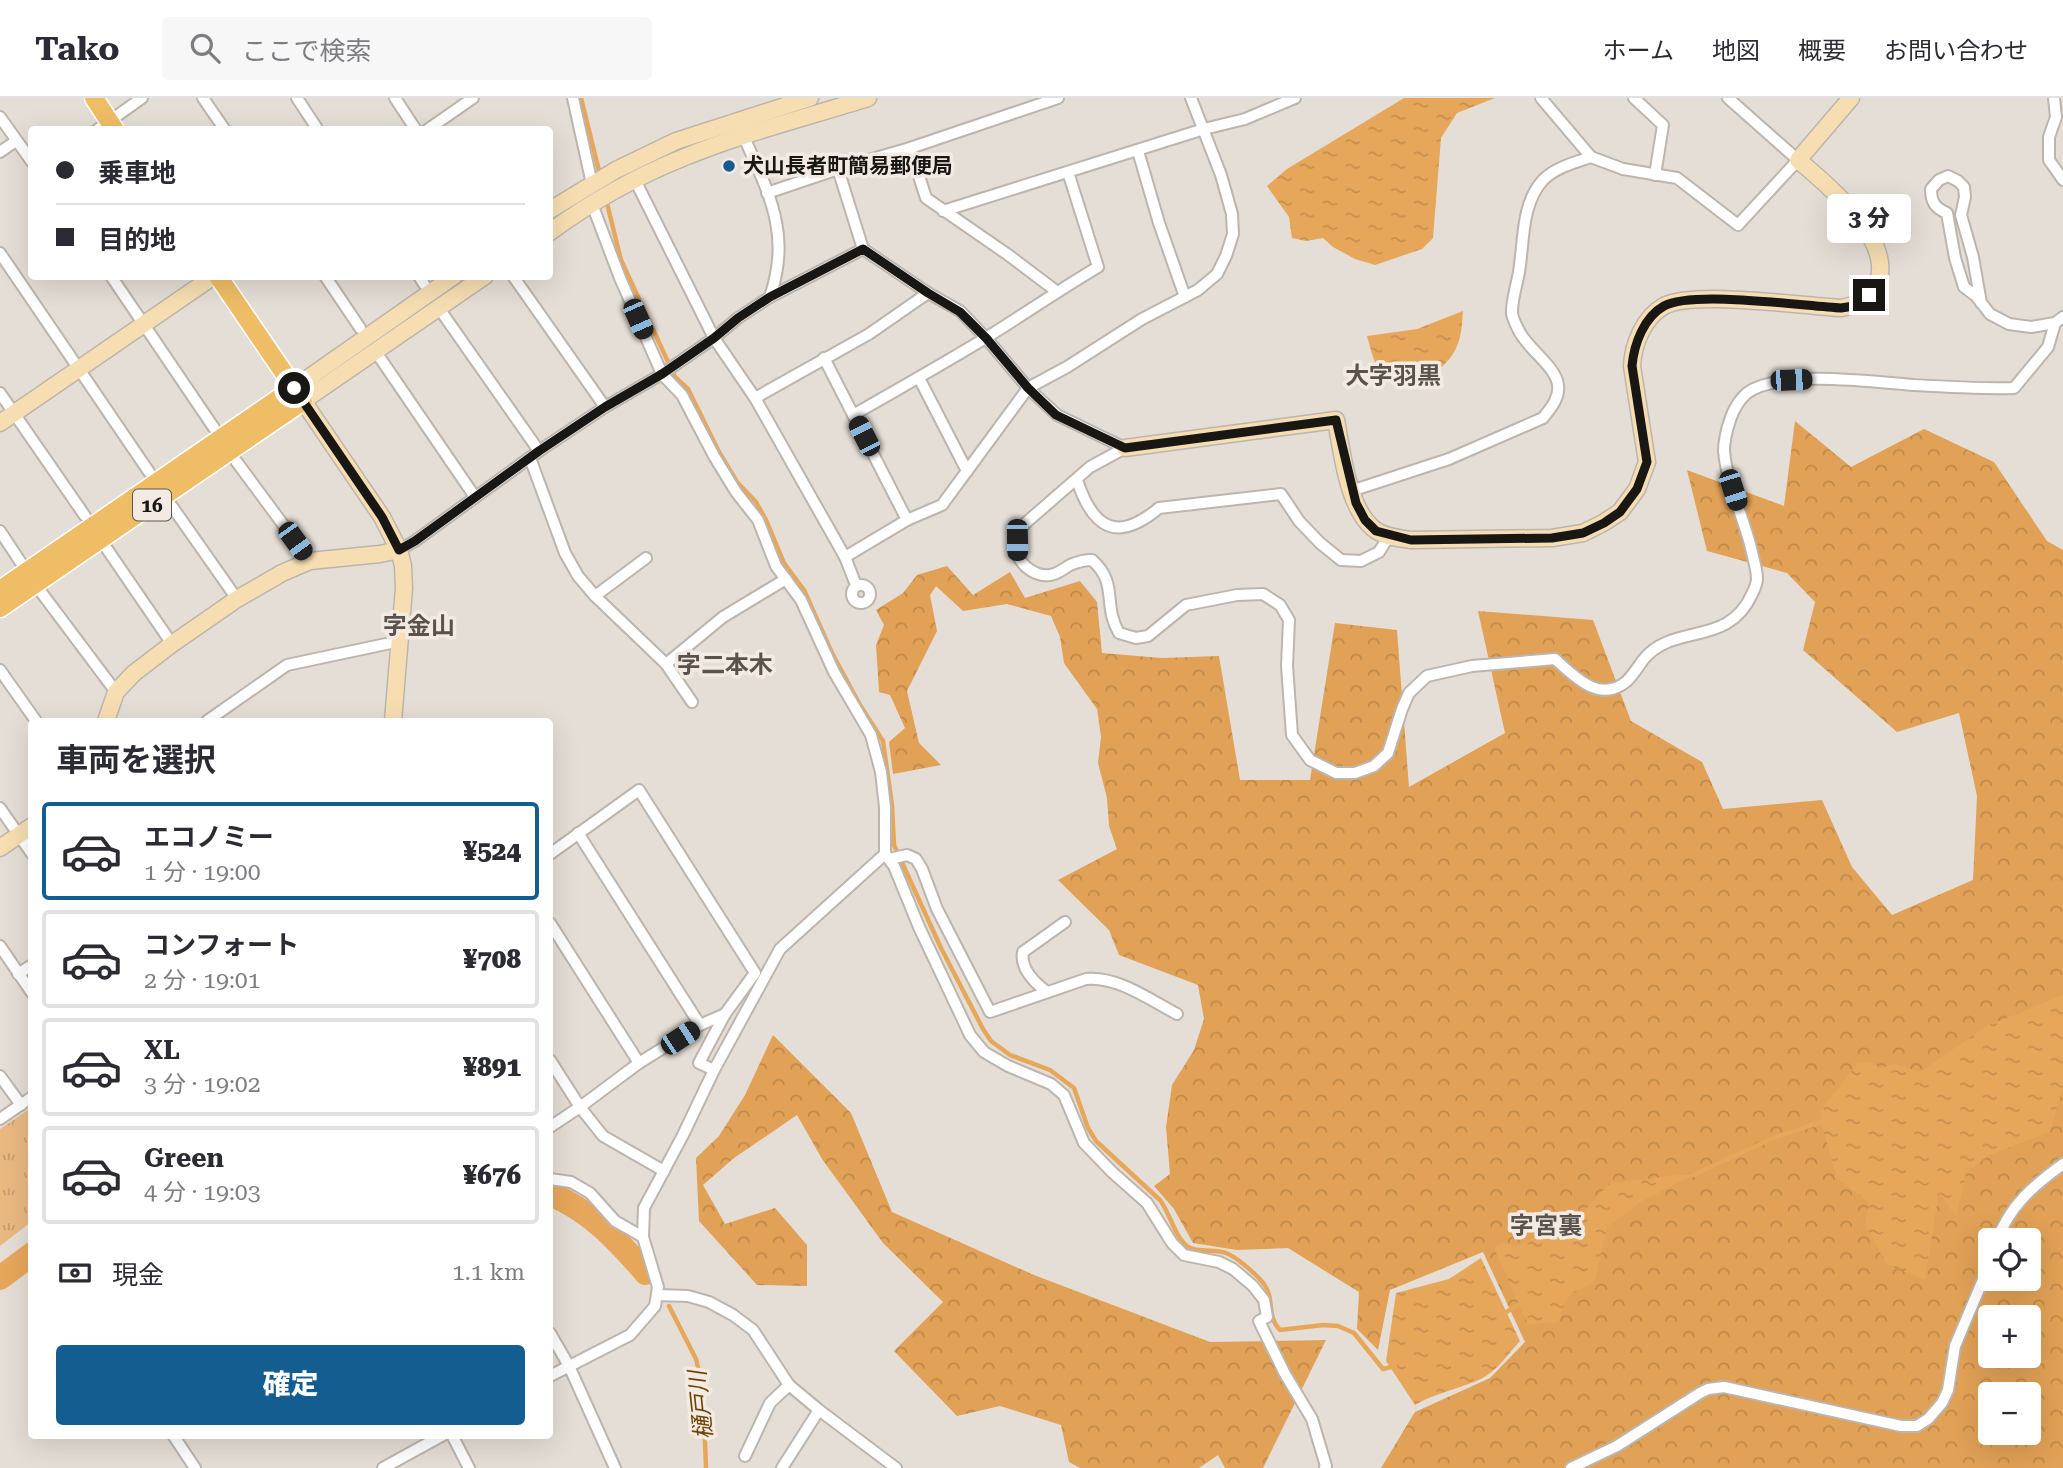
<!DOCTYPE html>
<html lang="ja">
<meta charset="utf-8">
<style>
:root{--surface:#fff;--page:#f7f7f7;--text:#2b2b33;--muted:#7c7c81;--line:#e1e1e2;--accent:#135d91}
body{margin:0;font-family:"Roboto Serif","Noto Sans JP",serif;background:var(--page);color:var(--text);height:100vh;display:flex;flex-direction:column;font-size:26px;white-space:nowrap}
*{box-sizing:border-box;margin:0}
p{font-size:23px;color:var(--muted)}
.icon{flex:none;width:38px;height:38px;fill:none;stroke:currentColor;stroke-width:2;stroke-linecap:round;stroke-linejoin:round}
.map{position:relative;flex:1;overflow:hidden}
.panel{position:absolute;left:28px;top:620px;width:525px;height:721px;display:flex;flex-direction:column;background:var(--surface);border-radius:7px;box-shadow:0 7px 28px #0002}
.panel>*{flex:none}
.hud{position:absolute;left:28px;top:28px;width:525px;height:154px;border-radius:7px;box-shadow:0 7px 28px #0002;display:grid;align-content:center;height:154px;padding:0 28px;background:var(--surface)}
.tools{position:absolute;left:1978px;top:1130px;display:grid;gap:14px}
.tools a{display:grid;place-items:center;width:63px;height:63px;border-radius:7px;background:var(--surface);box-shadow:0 7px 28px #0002;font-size:35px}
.end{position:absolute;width:32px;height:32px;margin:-16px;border:9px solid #191714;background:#fff;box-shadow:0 0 0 4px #fff}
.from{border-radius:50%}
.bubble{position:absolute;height:49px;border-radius:7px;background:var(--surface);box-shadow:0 7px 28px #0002;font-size:23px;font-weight:800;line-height:49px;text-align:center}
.car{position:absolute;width:21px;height:42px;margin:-21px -10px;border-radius:9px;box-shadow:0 0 5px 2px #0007;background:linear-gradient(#222 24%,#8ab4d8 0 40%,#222 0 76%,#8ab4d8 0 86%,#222 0)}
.hud b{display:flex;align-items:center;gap:24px;height:66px;font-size:26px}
.hud b+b{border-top:2px solid var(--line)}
.hud i{width:18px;height:18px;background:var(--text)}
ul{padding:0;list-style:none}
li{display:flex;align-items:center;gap:21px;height:98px;margin:0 14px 10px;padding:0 14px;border:4px solid var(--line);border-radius:7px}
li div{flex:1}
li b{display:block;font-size:26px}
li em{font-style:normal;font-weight:800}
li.current{border-color:var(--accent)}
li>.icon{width:63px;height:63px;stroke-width:1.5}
h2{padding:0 28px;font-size:32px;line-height:84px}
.pay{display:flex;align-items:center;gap:18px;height:77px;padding:0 28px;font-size:26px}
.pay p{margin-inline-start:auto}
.action{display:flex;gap:14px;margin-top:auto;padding:14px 28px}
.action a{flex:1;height:80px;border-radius:7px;background:var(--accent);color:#fff;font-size:28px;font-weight:800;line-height:80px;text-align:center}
header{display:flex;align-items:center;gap:42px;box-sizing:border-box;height:98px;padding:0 35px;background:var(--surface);border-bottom:2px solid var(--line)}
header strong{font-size:33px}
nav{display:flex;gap:38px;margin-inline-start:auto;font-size:24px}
.search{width:490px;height:63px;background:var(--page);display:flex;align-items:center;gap:18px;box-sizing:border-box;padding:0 24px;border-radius:7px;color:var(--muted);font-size:26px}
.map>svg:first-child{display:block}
</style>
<header>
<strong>Tako</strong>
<div class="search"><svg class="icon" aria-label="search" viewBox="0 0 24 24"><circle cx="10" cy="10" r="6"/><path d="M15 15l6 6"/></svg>ここで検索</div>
<nav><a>ホーム</a><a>地図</a><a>概要</a><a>お問い合わせ</a></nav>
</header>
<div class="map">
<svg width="2063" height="1370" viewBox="0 0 2063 1370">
<defs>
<pattern id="forest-crowns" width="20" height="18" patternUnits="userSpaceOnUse" patternTransform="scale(1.75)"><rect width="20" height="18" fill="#e1a156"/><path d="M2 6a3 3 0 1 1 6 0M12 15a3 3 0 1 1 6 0" fill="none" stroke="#c08a4a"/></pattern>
<pattern id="park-tufts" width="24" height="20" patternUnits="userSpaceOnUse" patternTransform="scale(1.75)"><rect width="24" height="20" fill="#eab982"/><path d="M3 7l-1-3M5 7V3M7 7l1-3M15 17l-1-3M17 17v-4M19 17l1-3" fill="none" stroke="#c89e6f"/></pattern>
<pattern id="water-ripples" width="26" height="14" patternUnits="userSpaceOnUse" patternTransform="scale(1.75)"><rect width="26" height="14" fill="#e7a75b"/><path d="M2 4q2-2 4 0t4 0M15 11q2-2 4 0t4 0" fill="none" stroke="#c68f4e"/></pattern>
</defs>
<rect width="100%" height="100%" fill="#e5ded6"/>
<g fill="url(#forest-crowns)" fill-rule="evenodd">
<path d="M1795 323 1851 369 1924 331 1994 364 2047 443 2063 452V1370H1381L1415 1314 1490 1280 1525 1244 1483 1154 1390 1192 1378 1252 1357 1231 1359 1194 1288 1150 1237 1152 1193 1145 1174 1111 1154 1088 1170 1076 1166 1029 1172 987 1194 952 1204 921 1198 887 1119 857 1109 832 1058 782 1117 751 1109 728 1107 700 1098 665 1101 639 1097 611 1064 565 1060 539 1051 518 1007 506 963 513 936 488 930 497 937 533 907 593 919 645 941 667 893 676 889 644 905 630 890 597 879 594 876 547 884 527 876 512 903 495 917 477 947 468 973 497 1010 474 1025 500 1080 483 1097 504 1102 555 1162 560 1219 558 1240 682H1310L1335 525 1397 532 1409 689 1505 635 1478 513 1593 522 1631 623 1702 664 1723 711 1822 702 1852 769 1892 817 1973 782 1977 698 1959 615 1897 634 1803 552 1815 504 1787 475 1707 453 1687 372 1784 408ZM1990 1143H2028V1181H1990ZM1990 1220H2028V1258H1990ZM1990 1297H2028V1335H1990Z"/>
<polygon points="773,937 851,1015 892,1114 1034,1177 1210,1244 1326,1242 1263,1370 1225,1370 1218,1357 1199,1370 1080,1370 1069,1364 1061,1327 1000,1308 957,1318 894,1253 943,1204 883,1145 822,1061 797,1017 734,1060 703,1087 725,1126 775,1110 807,1147 807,1188 757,1187 699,1123 696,1060 719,1038 745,997"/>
</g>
<polygon fill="url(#park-tufts)" points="31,1010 31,1124 0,1148 0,1031"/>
<g fill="url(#water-ripples)">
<polygon points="1404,0 1495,0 1457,15 1441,40 1433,140 1422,151 1375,167 1355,161 1333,149 1323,140 1306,143 1292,140 1289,119 1267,88 1287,71"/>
<path d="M1463 213C1462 224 1462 235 1458 245 1455 256 1444 269 1434 274 1419 283 1390 284 1378 269 1372 260 1370 248 1367 238L1417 231Z"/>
<polygon points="2063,897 2063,989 2050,1034 1989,1057 1966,1075 1956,1119 1939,1094 1925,1182 1886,1166 1865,1126 1869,1105 1837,1080 1821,1024 1821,1012 1858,965 1870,964 1880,970 1895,966 1920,974 1987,928"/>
<polygon points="1697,1075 1642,1103 1607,1129 1595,1183 1567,1199 1558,1224 1528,1226 1494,1150 1501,1145 1517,1148 1583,1114 1610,1085"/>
<path d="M1481 1160 1520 1243C1508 1256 1497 1273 1481 1281 1459 1291 1435 1295 1415 1307L1386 1263 1396 1195 1449 1181Z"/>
</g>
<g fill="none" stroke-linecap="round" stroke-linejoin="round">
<g stroke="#e7a75b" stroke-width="4.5">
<path d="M581 0 621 162 675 279 688 291 719 354 737 384 756 404 766 422 784 465 804 492 832 555 860 607 883 643 892 707 894 747 941 850 983 931 991 943 1010 957 1050 972 1074 990 1088 1030 1096 1043 1160 1102C1170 1115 1174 1138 1188 1149 1198 1155 1215 1151 1226 1155 1237 1159 1257 1177 1264 1186 1275 1201 1266 1218 1280 1232L1323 1227 1338 1228 1354 1235 1383 1271 1395 1268"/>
<polyline points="1693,1077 1773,1040 1821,1024"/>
<polyline points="669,1208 696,1261 703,1290 706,1370"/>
<polyline points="1503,1216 1523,1204"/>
</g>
<g stroke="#e7a75b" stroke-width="24">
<path d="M550 1096C590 1112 618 1143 646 1175"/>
<polyline points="0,1180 32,1156"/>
</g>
<g stroke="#bcb5ad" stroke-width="14">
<g id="street">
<polyline points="203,0 225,32"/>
<polyline points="297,0 318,32"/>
<polyline points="395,0 416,32"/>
<polyline points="573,0 592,86"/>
<polyline points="1541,0 1591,59 1623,71 1677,80 1738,127 1798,62 1728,0"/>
<polyline points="1634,0 1663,27 1655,77"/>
<polyline points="2054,0 2056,19 2049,39 2049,62 2063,82"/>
<polyline points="0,19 32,64"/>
<polyline points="97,32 142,0"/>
<polyline points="427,32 473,0"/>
<path d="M741 32C753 61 770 92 776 124 781 148 778 175 770 199"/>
<polyline points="910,50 926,100 1007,156 1056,193"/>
<polyline points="1138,53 1159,125 1185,199"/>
<polyline points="0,54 16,43"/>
<polyline points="838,71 863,151 928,195 960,213 986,240 1028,290 1057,317 1125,350"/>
<polyline points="637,86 714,240 755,300 845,459 907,422 942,407 1028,290 1067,269 1142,221 1198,192 1217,176 1226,158 1233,136 1232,116 1221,77 1191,0"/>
<polyline points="767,95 838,71 910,50 1058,0"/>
<polyline points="592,106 620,180 662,276 682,297 714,358 736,394 758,422 776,468 801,502 834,574 871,637 881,674 885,709 885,756 894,768 919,829 970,937 984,954 1008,968 1051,986 1064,997 1084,1045 1112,1074 1147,1105 1172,1145 1184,1157 1219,1164 1233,1171 1253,1188 1264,1202 1267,1219 1259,1223 1285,1276 1312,1321 1326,1368 1325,1370"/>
<polyline points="943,113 1204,31 1245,21 1295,0"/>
<polyline points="0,155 149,374"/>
<polyline points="111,178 214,330"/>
<polyline points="325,178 360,230"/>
<polyline points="419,178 424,186"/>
<polyline points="513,178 605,309"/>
<path d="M1981 205 1973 159 1961 117 1965 99 1964 89 1958 83 1948 78 1939 82 1931 91C1931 104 1935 110 1947 115L1955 160 1964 189 1976 198 1990 216 2009 226 2031 229 2055 225"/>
<polyline points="443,216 539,353"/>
<polyline points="376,254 475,399"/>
<polyline points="824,260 907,422"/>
<polyline points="919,280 967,373"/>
<polyline points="0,295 85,418"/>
<polyline points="755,300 869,236 928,195"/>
<path d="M853 317C897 292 941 267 984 241 1023 217 1059 192 1098 169L1068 74"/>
<path d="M1125 350 1090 369 1021 429C1018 438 1014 448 1018 457 1022 469 1037 479 1050 477 1058 476 1063 471 1070 467 1077 464 1085 462 1092 462 1119 486 1102 506 1119 535L1136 540 1148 538 1186 507 1237 497 1263 496 1280 507 1289 522 1287 568 1292 637 1310 662 1336 675H1355L1374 668 1388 655 1402 611 1409 595 1427 578 1472 568 1555 561C1575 579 1600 606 1627 583 1633 577 1638 569 1643 562 1673 524 1728 550 1752 496 1754 492 1757 486 1757 481 1757 471 1753 460 1751 450 1743 418 1727 386 1724 353 1724 343 1727 331 1730 322 1733 313 1739 302 1747 295 1779 271 1873 284 1913 287 1947 289 1980 291 2014 290L2048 249 2055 225 2063 219"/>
<polyline points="530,360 565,455 578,478 595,498 666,566 692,604"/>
<polyline points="236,363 310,463"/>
<path d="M1077 382C1093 431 1117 445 1159 410L1281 396 1299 423 1320 445 1341 462 1361 463 1379 454 1389 438"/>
<path d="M1351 393 1449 361 1543 320C1550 311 1560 300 1558 287 1556 268 1526 250 1518 231 1516 227 1513 221 1512 216 1511 204 1517 186 1519 174 1524 144 1521 106 1543 82 1556 69 1574 65 1591 59"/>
<polyline points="171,407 237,501"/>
<polyline points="0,433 27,474"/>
<polyline points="107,451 172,546"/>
<polyline points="399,452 415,443 539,353 605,309 662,276 714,240 738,220 770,199 863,151"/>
<polyline points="845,459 856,487"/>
<polyline points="35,486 116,594"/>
<circle cx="861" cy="496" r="9"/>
<polyline points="595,498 646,460"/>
<polyline points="666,566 723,519 786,481"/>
<polyline points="0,572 36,623"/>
<polyline points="207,623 287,567 400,543"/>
<polyline points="0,710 32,756"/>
<polyline points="578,735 700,927"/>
<polyline points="550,756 639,692 755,875 725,916 700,927 639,965 580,1009 550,1029"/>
<path d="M889 761 907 757 916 761 922 771 937 811 990 914 1086 881C1118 878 1150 902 1177 916"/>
<polyline points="550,825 639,965"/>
<polyline points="0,848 32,895"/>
<polyline points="18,876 32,867"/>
<path d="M1047 894C1035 885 1020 870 1023 854L1065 824"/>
<polyline points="550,962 580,1009 603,1038 664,1073"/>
<polyline points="714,972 699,965 725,916"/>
<polyline points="0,978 21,1007"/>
<polyline points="0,1021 32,999"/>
<polyline points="550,1081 571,1084 590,1095 615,1123 643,1139"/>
<path d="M1997 1143C2009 1108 2034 1087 2063 1066"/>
<polyline points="657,1197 688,1198 709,1204 733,1217 753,1232 789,1287 819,1312 896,1370"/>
<polyline points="550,1235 569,1268 615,1370"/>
<polyline points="550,1278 630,1237 655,1208 658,1189 643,1139 644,1110 683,1037 714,972 780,851 885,756"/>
<polyline points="173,1337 195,1370"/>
<polyline points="452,1337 469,1370"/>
<polyline points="745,1358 770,1305 789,1287"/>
<polyline points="383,1370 443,1337"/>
<polyline points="782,1370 819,1312"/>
<polyline points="1571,1370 1617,1348 1700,1295 1708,1291 1724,1289 1901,1328 1917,1328 1928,1321 1942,1305 1948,1292 1955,1248 1990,1165"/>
</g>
</g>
<g stroke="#bcb5ad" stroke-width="19">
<g id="secondary">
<polyline points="550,112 616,72 676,43 810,0"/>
<path d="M550 134C591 104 637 78 685 59 744 35 807 19 868 0"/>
<polyline points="294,290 454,178"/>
<polyline points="0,325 214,178"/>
<path d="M1125 350 1336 322C1342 354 1348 411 1374 431 1384 439 1399 440 1411 442L1552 440 1583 435 1603 425 1620 414 1637 391 1647 364 1632 268C1633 246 1644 219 1664 208 1693 192 1803 208 1841 210 1854 208 1865 203 1873 192 1904 150 1827 86 1798 62L1851 0"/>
<polyline points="106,623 116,594 134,575 172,546 237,501 282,475 310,463 380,456 399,452"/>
<polyline points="393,623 404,490 403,468 399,452 382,419 303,303 485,178"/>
<polyline points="0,750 32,728"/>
</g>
</g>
<g stroke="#fff" stroke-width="21">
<g id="primary">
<polyline points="94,0 115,32"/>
<polyline points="0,492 294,290"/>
<polyline points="0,510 303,303 218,178"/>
</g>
</g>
<use href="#street" stroke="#fff" stroke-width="10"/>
<use href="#secondary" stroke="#f7deb2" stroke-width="16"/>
<use href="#primary" stroke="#efbd66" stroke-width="18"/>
</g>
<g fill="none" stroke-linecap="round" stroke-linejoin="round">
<path stroke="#191714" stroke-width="9" d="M294 290 382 419 399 452 415 443 539 353 605 309 662 276 714 240 738 220 770 199 863 151 928 195 960 214 986 240 1028 290 1056 317 1125 350 1336 322 1356 405 1365 422 1376 433 1411 442 1552 440 1583 435 1604 425 1620 414 1637 391 1647 364 1632 268C1634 246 1644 219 1664 208 1693 192 1803 208 1841 210L1854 208 1869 197"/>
</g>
<circle fill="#135d91" stroke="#f3ebe3" stroke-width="2.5" cx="729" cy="68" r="7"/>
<g text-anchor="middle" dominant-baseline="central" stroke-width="7" stroke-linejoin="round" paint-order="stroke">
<rect fill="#f3ebe3" stroke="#5a5752" stroke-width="2" x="133" y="391.5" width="38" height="31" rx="5"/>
<g font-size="19" font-weight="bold" fill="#191714">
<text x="152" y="407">16</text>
</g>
<g font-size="21" font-weight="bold" fill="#191714" stroke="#f3ebe3" text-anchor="start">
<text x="743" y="68">犬山長者町簡易郵便局</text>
</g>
<g font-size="23" font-style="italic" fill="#6d4304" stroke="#f3ebe3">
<text transform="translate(701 1307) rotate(-96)">樋戸川</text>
</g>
<g font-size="24" font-weight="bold" fill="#5a534d" stroke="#f3ebe3">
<text x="1393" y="278">大字羽黒</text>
<text x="419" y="528">字金山</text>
<text x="725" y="567">字二本木</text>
<text x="1546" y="1128">字宮裏</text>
</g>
</g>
</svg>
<div class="tools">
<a><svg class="icon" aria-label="locate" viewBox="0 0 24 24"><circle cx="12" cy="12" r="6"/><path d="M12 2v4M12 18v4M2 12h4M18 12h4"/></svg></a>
<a>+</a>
<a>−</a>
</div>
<i class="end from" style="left:294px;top:290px"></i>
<i class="end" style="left:1869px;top:197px"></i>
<div class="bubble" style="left:1827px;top:96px;width:84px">3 分</div>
<i class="car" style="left:638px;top:221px;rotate:156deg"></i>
<i class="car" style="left:1791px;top:282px;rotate:88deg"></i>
<i class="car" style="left:864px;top:338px;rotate:333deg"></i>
<i class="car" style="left:1733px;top:392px;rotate:162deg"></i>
<i class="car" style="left:1017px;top:442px;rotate:179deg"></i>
<i class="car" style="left:295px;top:443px;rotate:144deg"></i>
<i class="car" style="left:680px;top:940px;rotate:57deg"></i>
<div class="hud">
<b><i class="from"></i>乗車地</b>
<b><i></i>目的地</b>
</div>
<section class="panel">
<h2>車両を選択</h2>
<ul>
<li class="current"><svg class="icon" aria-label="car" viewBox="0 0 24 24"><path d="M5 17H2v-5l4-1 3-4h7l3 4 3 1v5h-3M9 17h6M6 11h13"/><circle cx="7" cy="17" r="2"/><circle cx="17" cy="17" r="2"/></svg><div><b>エコノミー</b><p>1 分 · 19:00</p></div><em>¥524</em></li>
<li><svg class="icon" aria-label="car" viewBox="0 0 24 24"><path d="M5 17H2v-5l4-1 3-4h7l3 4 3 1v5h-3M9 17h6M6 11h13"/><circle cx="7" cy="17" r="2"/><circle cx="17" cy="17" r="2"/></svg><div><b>コンフォート</b><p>2 分 · 19:01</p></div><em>¥708</em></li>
<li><svg class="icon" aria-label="car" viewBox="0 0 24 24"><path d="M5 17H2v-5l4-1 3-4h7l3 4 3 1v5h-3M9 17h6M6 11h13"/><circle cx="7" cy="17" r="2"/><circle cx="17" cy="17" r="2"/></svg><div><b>XL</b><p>3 分 · 19:02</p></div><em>¥891</em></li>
<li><svg class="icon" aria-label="car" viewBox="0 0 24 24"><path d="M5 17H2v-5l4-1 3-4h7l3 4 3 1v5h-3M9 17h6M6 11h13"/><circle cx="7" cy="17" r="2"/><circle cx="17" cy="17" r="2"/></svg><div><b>Green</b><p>4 分 · 19:03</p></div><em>¥676</em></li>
</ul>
<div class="pay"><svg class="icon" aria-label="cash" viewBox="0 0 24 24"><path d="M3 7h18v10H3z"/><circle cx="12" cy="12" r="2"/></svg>現金<p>1.1 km</p></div>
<div class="action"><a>確定</a></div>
</section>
</div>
